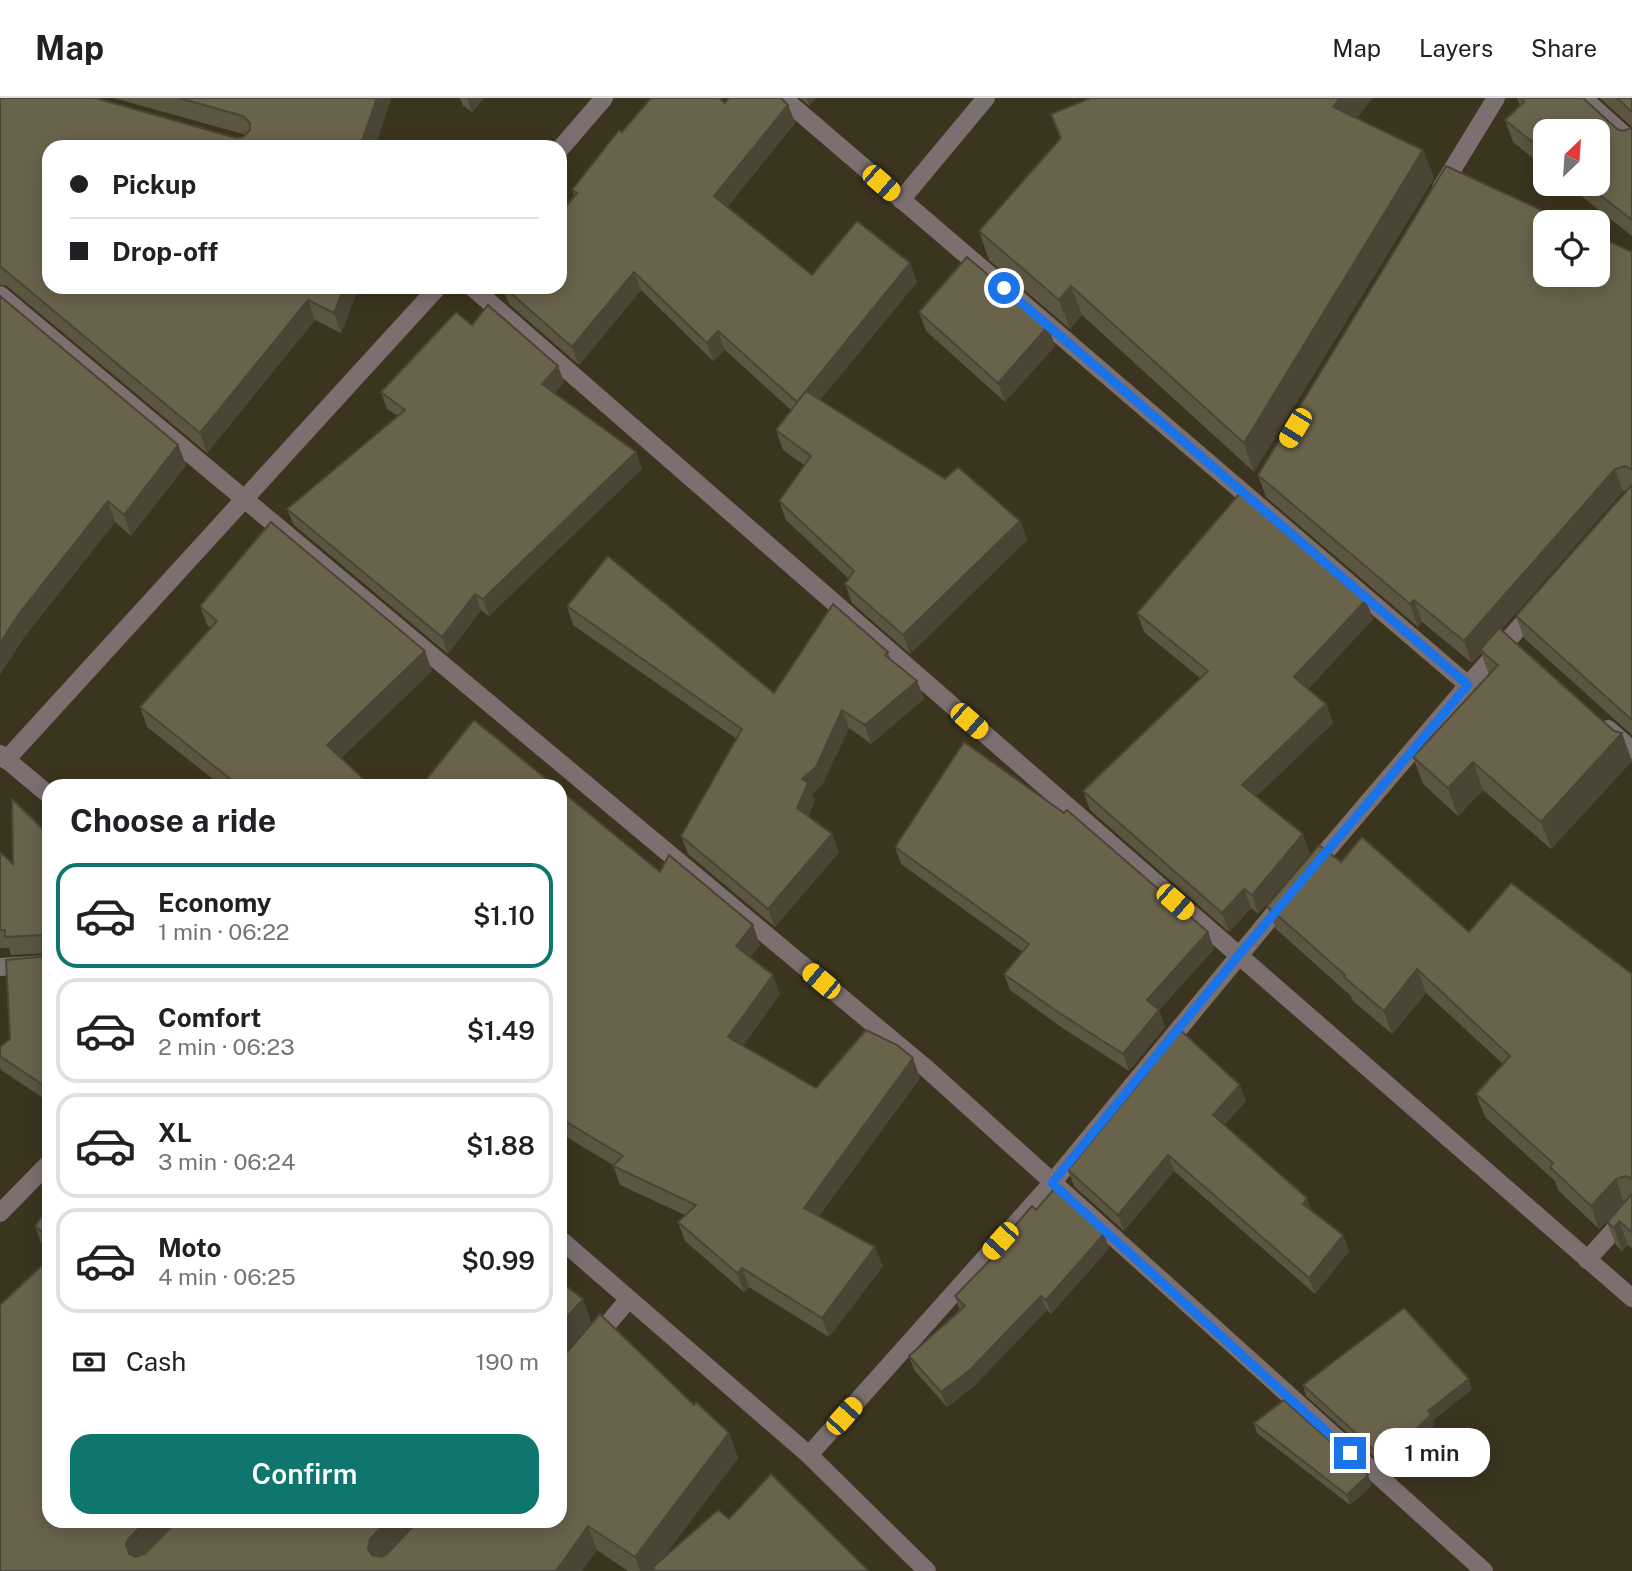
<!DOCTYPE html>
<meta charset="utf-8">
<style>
:root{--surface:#fff;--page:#f6f6f6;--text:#202124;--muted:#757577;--line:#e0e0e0;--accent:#0f766e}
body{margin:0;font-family:"Public Sans",sans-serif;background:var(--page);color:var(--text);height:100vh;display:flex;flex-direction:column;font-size:26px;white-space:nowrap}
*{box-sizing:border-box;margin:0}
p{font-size:23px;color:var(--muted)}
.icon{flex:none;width:38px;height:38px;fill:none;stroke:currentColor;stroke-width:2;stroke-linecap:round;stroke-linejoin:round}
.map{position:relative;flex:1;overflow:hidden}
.side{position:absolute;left:42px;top:681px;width:525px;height:749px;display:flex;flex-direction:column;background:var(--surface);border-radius:21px;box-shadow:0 4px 18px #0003}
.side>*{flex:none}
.banner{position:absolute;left:42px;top:42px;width:525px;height:154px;border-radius:21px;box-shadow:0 4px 18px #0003;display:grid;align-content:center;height:154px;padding:0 28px;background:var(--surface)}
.needle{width:46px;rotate:25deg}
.tools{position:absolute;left:1533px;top:21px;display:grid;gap:14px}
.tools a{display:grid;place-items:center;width:77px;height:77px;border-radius:14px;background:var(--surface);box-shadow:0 4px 18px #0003;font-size:35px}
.end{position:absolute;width:32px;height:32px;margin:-16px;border:9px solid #1a73e8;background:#fff;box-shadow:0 0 0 4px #fff}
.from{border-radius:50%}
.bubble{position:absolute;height:49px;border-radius:21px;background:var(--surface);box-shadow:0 4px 18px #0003;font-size:23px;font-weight:600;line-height:49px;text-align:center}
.car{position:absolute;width:21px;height:42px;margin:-21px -10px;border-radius:9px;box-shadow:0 0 5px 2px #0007;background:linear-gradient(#f5c518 24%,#345 0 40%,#f5c518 0 76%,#345 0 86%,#f5c518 0)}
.banner b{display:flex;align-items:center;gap:24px;height:66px;font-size:26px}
.banner b+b{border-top:2px solid var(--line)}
.banner i{width:18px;height:18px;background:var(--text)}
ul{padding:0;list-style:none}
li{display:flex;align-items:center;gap:21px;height:105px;margin:0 14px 10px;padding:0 14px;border:4px solid var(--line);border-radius:21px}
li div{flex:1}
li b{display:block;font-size:26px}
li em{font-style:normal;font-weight:600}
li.current{border-color:var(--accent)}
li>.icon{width:63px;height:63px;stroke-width:1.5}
h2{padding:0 28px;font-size:32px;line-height:84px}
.pay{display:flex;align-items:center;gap:18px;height:77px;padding:0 28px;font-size:26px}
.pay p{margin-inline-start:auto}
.button{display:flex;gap:14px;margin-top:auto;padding:14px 28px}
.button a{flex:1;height:80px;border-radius:21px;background:var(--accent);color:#fff;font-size:28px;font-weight:600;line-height:80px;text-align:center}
header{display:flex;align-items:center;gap:42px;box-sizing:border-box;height:98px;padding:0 35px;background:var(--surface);border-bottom:2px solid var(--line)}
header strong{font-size:33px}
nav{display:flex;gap:38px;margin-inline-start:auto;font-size:24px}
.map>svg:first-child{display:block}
</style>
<header>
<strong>Map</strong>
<nav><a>Map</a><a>Layers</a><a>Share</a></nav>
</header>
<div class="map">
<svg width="1632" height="1473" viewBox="0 0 1632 1473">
<rect width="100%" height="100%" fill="#3b351f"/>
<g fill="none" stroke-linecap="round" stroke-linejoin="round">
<g stroke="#7c6f6f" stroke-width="18">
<polyline points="783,0 1468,587"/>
<polyline points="1583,0 1632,44"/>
<polyline points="560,51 604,0"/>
<polyline points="1441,90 1496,0"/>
<polyline points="901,102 986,0"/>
<polyline points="472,189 1632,1200"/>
<polyline points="0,197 927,971 1484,1473"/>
<polyline points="1608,631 1632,652"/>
<polyline points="0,656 49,697"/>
<polyline points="6,662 438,189"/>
<polyline points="1312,770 1468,587 1534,513"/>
<polyline points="0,869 49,866"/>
<polyline points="0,1115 49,1065"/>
<polyline points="560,1141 809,1357 927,1473"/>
<polyline points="1587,1162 1632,1112"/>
<polyline points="595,1241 628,1202"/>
<polyline points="809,1357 1052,1085 1285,802"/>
</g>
</g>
<g fill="#5b5541">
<polygon points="0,0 236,40 243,39 246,37 114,0 391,0 375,49 49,189 359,189 341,235 315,222 207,355 7,188 0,187"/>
<polygon points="460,0 484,0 472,14 463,8"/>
<polygon points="800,0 815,0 809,8"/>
<polygon points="1517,0 1583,0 1617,31 1622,33 1632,30 1632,138 1566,86 1598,86 1545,33 1545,70 1513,44 1505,22 1520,8"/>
<polygon points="1600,0 1632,0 1632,29"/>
<polygon points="725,5 788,7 795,25 727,109 812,177 910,165 917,184 820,302 945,381 1020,423 1027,442 910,556 852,505 845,486 849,481 786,422 779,403 804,367 783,352 776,332 791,312 725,252 713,263 641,192 579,267 509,206 502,189 560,189 574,98 572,92 622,34"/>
<polygon points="1051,16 1357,21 1423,52 1434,80 1254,374 1082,217 1070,231 989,162 979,133 1060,41"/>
<polygon points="1632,154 1632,637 1524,540 1516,518 1627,392 1623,393 1501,532 1632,663 1551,751 1483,692 1458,718 1423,686 1413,659 1489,577 1481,555 1472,565 1422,524 1418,529 1266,399 1258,377"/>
<polygon points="0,198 178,347 186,367 131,438 115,424 25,538"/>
<polygon points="919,214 1048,228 1055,248 1005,304 926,233"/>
<polygon points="558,268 564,284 555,295 636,354 642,371 489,518 481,512 448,556 294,427 287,411 398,318 387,311 381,294"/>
<polygon points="200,508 425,553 432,573 341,660 371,688 222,688 147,629 140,609 211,530 207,527"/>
<polygon points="567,508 774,595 888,554 890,561 917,583 924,601 871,646 849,630 822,687 812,696 815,703 808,718 839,754 775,829 688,756 681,738 737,641 573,527"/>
<polygon points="1137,515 1373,521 1308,591 1326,606 1333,625 1256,698 1310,755 1258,816 1251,810 1229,834 1090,712 1083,693 1201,581 1144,534"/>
<polygon points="560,692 660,774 760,847 750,859 780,896 743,948 816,990 920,980 819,1118 883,1168 829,1239 749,1189 744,1194 685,1143 678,1124 685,1117 620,1087 613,1067 560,1035"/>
<polygon points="49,737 49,855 11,857 9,850 0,850 0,754 13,766"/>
<polygon points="895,749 1208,834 1214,851 1159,912 1165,929 1129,973 1061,929 1010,892 1004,876 1023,854 901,766"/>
<polygon points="1341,764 1469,834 1632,876 1632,1150 1628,1147 1622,1153 1616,1147 1607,1124 1626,1103 1599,1131 1558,1092 1555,1083 1485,1019 1476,996 1503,966 1426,895 1392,936 1352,902 1351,898 1276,831 1267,808"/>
<polygon points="49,857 49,1004 1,972 0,969 0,949 10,941"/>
<polygon points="1143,969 1246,1003 1224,1027 1312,1113 1343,1137 1349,1153 1315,1196 1174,1073 1124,1133 1074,1088 1068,1072 1146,978"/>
<polygon points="49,1108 49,1152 41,1145 35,1128"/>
<polygon points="1036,1112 1104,1136 1109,1150 1051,1216 1047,1212 975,1287 947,1309 914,1272 909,1258 960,1213 955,1198 993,1158 992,1154"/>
<polygon points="591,1226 729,1335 738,1360 661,1462 729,1421 869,1473 628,1473 597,1452 49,1423 560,1423"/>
<polygon points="1303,1287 1472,1291 1433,1322 1434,1327 1388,1371 1306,1298"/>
<polygon points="1254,1325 1372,1387 1350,1407 1257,1335"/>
</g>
<g fill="#4a4535">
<polygon points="377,0 391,0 375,49 360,49"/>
<polygon points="467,0 484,0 472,14"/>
<polygon points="807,0 815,0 809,8"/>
<polygon points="1340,0 1373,0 1343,38 1333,9"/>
<polygon points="788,7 795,25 721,117 714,98"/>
<polygon points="1423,52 1434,80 1254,374 1244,345"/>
<polygon points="910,165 917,184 803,323 797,304"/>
<polygon points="634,174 641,192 579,267 572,249"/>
<polygon points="1071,188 1082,217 1070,231 1059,202"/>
<polygon points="344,189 359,189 341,235 334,215"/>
<polygon points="308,202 315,222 207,355 200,335"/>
<polygon points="1048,228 1055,248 1005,304 998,285"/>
<polygon points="718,233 725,252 713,263 707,245"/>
<polygon points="558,268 564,284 549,303 542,286"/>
<polygon points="178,347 186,367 131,438 124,417"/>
<polygon points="636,354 642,371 489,518 483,501"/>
<polygon points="1615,371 1623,393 1482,554 1480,552 1481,555 1472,565 1464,543"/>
<polygon points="108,403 115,424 25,538 0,577 0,545 18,517"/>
<polygon points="1020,423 1027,442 910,556 903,537"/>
<polygon points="475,496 481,512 448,556 442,539"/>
<polygon points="1366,502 1373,521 1301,598 1294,579"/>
<polygon points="1414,502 1422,524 1418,529 1410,506"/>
<polygon points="425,553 432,573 334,667 327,647"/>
<polygon points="917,583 924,601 871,646 865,627"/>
<polygon points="1326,606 1333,625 1249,706 1242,687"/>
<polygon points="842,612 849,630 822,687 812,696 815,703 803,728 797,710 802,681"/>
<polygon points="1622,635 1632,663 1551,751 1541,724"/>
<polygon points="1473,664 1483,692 1458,718 1448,690"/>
<polygon points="832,736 839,754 775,829 768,811"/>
<polygon points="1303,736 1310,755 1258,816 1252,797"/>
<polygon points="1244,791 1251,810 1229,834 1222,815"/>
<polygon points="753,827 760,847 743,867 736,848"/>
<polygon points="1208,834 1214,851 1153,918 1147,902"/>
<polygon points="1417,871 1426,895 1392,936 1384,913"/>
<polygon points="773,877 780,896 736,958 728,939"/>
<polygon points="1159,912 1165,929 1129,973 1123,956"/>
<polygon points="913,960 920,980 811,1129 804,1110"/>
<polygon points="1240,987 1246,1003 1219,1033 1213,1017"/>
<polygon points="1168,1057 1174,1073 1124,1133 1118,1117"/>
<polygon points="1616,1081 1624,1104 1599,1131 1591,1108"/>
<polygon points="1307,1100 1313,1116 1303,1106"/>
<polygon points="1619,1123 1628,1147 1622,1153 1614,1130"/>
<polygon points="1104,1136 1109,1150 1051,1216 1046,1202"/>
<polygon points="1343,1137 1349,1153 1315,1196 1309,1180"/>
<polygon points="875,1149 883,1168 829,1239 822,1220"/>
<polygon points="742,1170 749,1189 744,1194 737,1175"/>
<polygon points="1041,1198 1047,1212 975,1287 947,1309 941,1294"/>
<polygon points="583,1201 592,1226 560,1263 560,1227"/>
<polygon points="1469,1281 1472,1291 1433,1322 1434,1327 1388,1371 1384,1361 1428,1313"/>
<polygon points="729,1335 738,1360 654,1472 652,1470 653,1473 640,1473 635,1459"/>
<polygon points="1368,1377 1372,1387 1350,1407 1347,1397"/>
<polygon points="146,1423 179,1423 138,1465 129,1456 126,1446 129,1440"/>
<polygon points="387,1423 420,1423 378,1473 368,1451 370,1441"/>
<polygon points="588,1428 597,1452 582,1473 556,1473"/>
</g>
<g fill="#6a634c" stroke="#4a4535" stroke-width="2">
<polygon points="0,0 95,0 236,40 243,39 250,32 250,25 243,18 179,0 377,0 360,49 49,49 49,189 344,189 334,215 308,202 200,335 0,168"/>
<polygon points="651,0 719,0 725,5 729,0 781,0 788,7 714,98 812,177 857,123 910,165 797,304 718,233 707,245 634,174 572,249 504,189 560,189 560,116 577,95 572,92 619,32 622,34"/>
<polygon points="1091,0 1340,0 1333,9 1423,52 1244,345 1071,188 1059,202 979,133 1061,40 1051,16"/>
<polygon points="1520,0 1583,0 1617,31 1622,33 1632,30 1632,122 1586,86 1598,86 1598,33 1545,33 1545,54 1505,22 1524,4"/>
<polygon points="1617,0 1632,0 1632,14"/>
<polygon points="1446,68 1567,124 1545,124 1545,177 1598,177 1598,138 1632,154 1632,371 1625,368 1615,371 1464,543 1414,502 1410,506 1258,377"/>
<polygon points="967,159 1048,228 998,285 919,214"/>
<polygon points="0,198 178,347 124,417 108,403 18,517 0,545"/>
<polygon points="488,207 558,268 542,286 636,354 483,501 475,496 442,539 287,411 405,312 381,294 456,214 472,227"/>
<polygon points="806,293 945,381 958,369 1020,423 903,537 845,486 854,473 779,403 811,358 776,332"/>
<polygon points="1632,387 1632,622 1516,518"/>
<polygon points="1241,394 1366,502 1294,579 1326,606 1242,687 1303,736 1252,797 1244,791 1222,815 1083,693 1208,573 1137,515"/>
<polygon points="271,424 425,553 327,647 371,688 239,688 140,609 217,523 200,508"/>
<polygon points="608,458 774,595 833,506 888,554 885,557 917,583 865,627 842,612 816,669 802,681 808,685 797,710 832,736 768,811 681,738 742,631 567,508"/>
<polygon points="1499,530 1614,633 1622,635 1541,724 1473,664 1448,690 1413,659 1498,567 1480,552"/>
<polygon points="474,622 555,688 421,688"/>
<polygon points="964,644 1064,715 1067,712 1208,834 1147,902 1159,912 1123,956 1055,912 1004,876 1029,846 895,749"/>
<polygon points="560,692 660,774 669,757 753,827 736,848 773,877 728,939 816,990 866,932 897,947 913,960 804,1110 875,1149 822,1220 742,1170 737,1175 678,1124 696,1107 613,1068 623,1058 560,1020"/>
<polygon points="12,701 49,737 49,840 42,837 5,839 5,832 0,832 0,754 13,766"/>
<polygon points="1362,739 1469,834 1511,785 1632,876 1632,1082 1631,1080 1625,1078 1616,1081 1591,1108 1550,1069 1553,1065 1476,996 1510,958 1417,871 1384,913 1344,879 1345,877 1267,808 1319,747 1341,764"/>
<polygon points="49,857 49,991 0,958 0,949 10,941 6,862 48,858"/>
<polygon points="1176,928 1240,987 1213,1017 1307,1100 1303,1106 1343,1137 1309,1180 1168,1057 1118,1117 1068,1072 1149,973 1143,969"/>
<polygon points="1054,1091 1104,1136 1046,1202 1041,1198 970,1272 941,1294 909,1258 965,1208 955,1198 995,1157 992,1154 1032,1108 1036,1112"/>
<polygon points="1632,1096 1632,1134 1619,1123 1614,1130 1607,1124"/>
<polygon points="49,1108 49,1140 35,1128"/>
<polygon points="49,1161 49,1423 146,1423 129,1440 126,1446 129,1456 135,1459 145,1456 177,1423 387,1423 370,1441 368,1451 372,1457 382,1459 387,1456 418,1423 560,1423 560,1262 600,1216 694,1307 696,1304 729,1335 635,1459 588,1428 556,1473 0,1473 0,1207"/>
<polygon points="560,1183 583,1201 560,1227"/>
<polygon points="1404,1210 1469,1281 1428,1313 1431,1317 1384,1361 1303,1287"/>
<polygon points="1284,1302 1368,1377 1347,1397 1254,1325"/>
<polygon points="771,1376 869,1473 656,1473 652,1470 718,1412 729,1421"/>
</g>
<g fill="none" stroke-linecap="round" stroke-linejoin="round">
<polyline stroke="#1a73e8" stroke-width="9" points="1004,190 1468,587 1238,858 1052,1085 1350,1355"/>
</g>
</svg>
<div class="tools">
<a><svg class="needle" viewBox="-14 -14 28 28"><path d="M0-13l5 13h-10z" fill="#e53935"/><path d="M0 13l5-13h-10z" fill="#757577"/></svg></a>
<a><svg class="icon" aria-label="locate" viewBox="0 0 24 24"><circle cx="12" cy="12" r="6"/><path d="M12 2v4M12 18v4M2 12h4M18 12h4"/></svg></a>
</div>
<i class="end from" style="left:1004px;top:190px"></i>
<i class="end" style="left:1350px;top:1355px"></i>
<div class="bubble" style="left:1374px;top:1330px;width:116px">1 min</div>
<i class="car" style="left:881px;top:85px;rotate:131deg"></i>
<i class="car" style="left:1295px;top:330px;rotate:211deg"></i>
<i class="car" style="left:969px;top:623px;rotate:131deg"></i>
<i class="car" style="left:1175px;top:804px;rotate:131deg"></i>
<i class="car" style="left:821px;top:883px;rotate:310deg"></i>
<i class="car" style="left:1000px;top:1143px;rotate:222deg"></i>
<i class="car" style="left:844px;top:1318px;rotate:42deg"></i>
<div class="banner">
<b><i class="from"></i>Pickup</b>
<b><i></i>Drop-off</b>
</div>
<section class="side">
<h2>Choose a ride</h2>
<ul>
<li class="current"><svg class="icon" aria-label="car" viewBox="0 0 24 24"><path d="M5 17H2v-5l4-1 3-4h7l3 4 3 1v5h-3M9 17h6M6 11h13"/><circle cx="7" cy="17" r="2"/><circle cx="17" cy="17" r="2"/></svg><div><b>Economy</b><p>1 min · 06:22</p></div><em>$1.10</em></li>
<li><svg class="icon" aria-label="car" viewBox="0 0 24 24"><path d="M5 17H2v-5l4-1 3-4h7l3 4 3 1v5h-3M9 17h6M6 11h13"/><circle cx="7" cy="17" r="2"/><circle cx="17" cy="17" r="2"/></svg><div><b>Comfort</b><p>2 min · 06:23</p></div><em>$1.49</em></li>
<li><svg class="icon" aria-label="car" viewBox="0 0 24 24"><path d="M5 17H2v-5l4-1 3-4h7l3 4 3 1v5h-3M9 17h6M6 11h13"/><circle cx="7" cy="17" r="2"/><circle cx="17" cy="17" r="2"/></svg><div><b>XL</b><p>3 min · 06:24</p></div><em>$1.88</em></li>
<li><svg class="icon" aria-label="car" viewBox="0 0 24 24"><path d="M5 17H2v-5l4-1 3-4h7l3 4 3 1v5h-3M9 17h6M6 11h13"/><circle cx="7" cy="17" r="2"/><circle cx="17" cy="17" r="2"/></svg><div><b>Moto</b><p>4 min · 06:25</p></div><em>$0.99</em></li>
</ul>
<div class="pay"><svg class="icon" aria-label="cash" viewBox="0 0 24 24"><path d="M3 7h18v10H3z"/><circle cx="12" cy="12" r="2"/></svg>Cash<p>190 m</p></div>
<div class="button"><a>Confirm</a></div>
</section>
</div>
